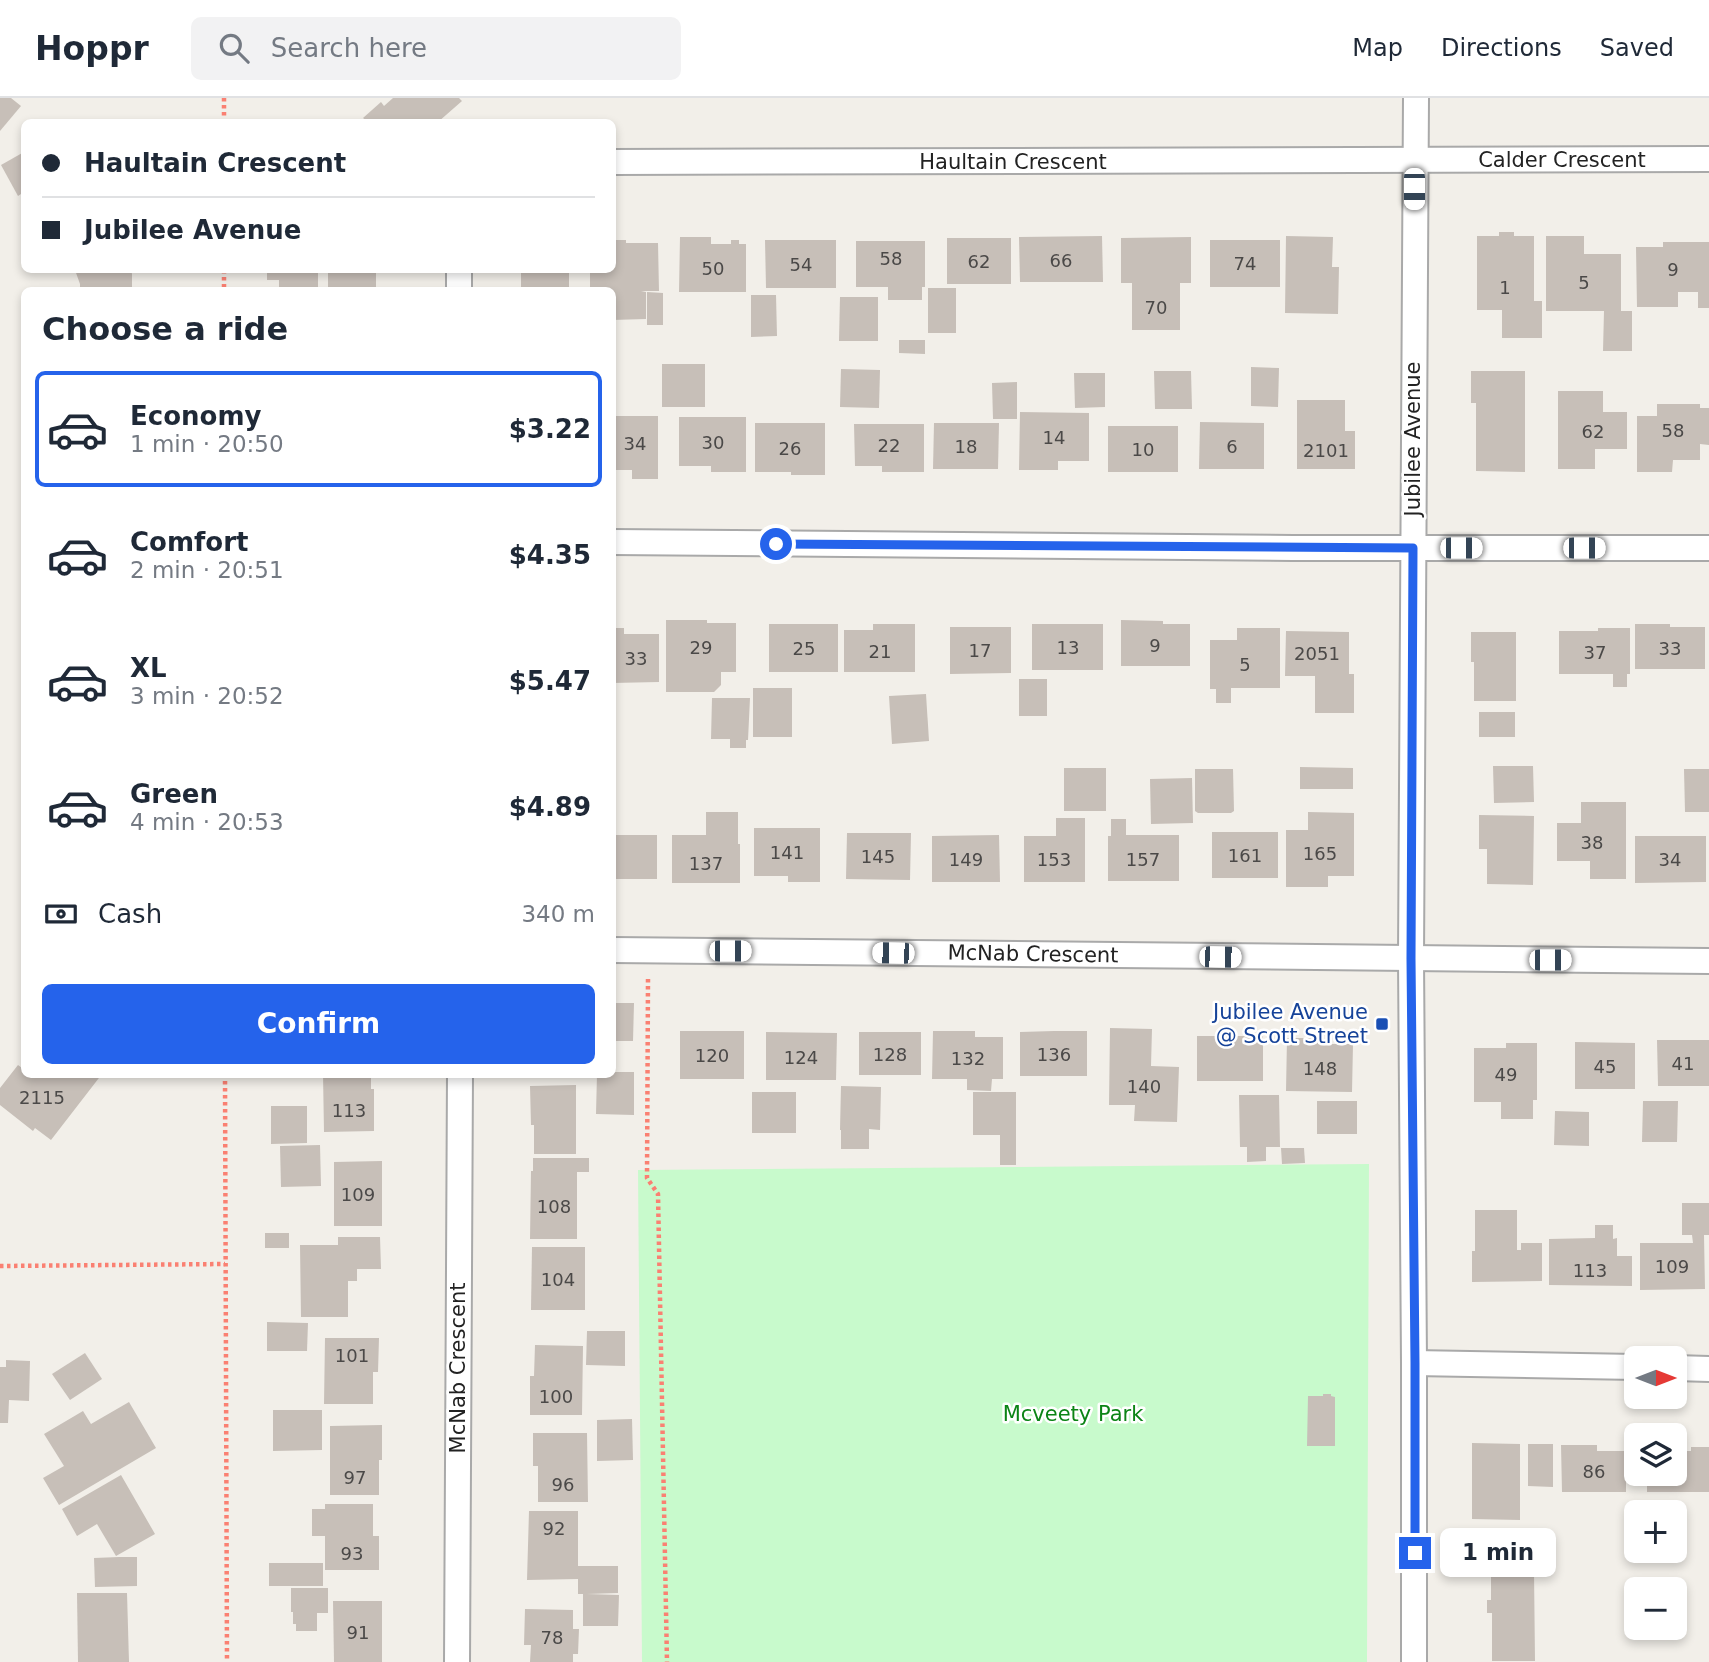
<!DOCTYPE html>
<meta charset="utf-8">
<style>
:root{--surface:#fff;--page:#f2f2f3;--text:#1f2937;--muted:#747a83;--line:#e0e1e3;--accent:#2563eb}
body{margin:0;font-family:"DejaVu Sans",sans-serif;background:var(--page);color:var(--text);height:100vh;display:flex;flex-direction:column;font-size:26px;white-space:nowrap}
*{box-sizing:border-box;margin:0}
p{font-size:23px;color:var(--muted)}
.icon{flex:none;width:38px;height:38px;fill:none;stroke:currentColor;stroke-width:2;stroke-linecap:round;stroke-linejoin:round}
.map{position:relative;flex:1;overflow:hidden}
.side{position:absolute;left:21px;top:189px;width:595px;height:791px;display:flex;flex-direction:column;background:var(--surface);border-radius:10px;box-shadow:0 4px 10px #0003}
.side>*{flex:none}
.guide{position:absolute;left:21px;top:21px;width:595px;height:154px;border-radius:10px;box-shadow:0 4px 10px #0003;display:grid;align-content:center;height:154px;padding:0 21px;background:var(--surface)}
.needle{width:46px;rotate:90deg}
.tools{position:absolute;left:1624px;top:1248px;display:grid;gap:14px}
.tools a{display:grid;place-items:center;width:63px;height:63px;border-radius:10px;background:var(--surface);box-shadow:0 4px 10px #0003;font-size:35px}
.end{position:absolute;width:32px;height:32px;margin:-16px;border:9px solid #2563eb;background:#fff;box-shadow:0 0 0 4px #fff}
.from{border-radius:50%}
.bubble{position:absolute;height:49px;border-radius:10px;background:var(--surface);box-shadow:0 4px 10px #0003;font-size:23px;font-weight:700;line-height:49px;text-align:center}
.car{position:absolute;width:21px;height:42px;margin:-21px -10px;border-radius:9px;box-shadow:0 0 5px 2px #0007;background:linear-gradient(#fff 24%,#345 0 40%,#fff 0 76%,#345 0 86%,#fff 0)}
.guide b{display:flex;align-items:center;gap:24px;height:66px;font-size:26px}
.guide b+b{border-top:2px solid var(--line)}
.guide i{width:18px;height:18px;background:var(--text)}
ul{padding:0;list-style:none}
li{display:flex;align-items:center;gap:21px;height:116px;margin:0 14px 10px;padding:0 7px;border:4px solid transparent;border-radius:10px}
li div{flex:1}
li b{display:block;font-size:26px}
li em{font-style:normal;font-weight:700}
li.on{border-color:var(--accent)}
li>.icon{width:63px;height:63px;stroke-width:1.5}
h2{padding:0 21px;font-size:32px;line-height:84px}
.pay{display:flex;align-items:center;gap:18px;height:77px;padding:0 21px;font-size:26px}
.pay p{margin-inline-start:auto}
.button{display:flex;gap:14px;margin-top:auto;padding:14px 21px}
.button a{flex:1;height:80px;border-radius:10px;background:var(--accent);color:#fff;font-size:28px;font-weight:700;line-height:80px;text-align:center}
header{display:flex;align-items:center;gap:42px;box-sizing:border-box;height:98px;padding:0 35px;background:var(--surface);border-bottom:2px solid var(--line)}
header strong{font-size:33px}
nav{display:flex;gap:38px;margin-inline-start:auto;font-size:24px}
.search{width:490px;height:63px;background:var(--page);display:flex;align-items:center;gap:18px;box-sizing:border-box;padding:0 24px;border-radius:10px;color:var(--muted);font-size:26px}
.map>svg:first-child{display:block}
</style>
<header>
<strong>Hoppr</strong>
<div class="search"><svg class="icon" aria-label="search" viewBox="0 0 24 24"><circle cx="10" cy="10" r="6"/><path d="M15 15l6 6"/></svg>Search here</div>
<nav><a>Map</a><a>Directions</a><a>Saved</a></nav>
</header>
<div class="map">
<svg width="1709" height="1564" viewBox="0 0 1709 1564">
<rect width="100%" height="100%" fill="#f2efe9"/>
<polygon fill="#c8facc" points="1369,1066 1367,1564 642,1564 638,1072"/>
<g fill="#c7bfb8">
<polygon points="0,0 11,0 21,8 0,33"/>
<polygon points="393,0 459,0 462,3 438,24 435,24 433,21 429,24 368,24 363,20 381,4 384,8"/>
<polygon points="24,54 24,94 18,98 1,67"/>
<polygon points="1499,134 1514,134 1514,138 1534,138 1534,203 1542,203 1542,240 1502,240 1502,212 1477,212 1477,138 1499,138"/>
<polygon points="1102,138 1103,184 1020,184 1019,139"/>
<polygon points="1286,138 1333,139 1332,169 1339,169 1338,216 1285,215"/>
<polygon points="1546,138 1584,138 1584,156 1621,156 1621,213 1632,213 1632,253 1603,253 1604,213 1546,213"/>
<polygon points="680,139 711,139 711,146 731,146 731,142 739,142 739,146 746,146 746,194 679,194"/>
<polygon points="1191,139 1191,185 1180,185 1180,232 1132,232 1132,185 1121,185 1121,140"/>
<rect x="947" y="140" width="64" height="46"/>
<polygon points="612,142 626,142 626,145 658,145 659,193 641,193 646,194 646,221 612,222 612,192 590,192 590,172 612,172"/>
<polygon points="765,142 836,142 836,190 766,190"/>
<rect x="1210" y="142" width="70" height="47"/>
<polygon points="856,143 925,143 925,189 922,189 922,202 888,202 888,189 856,189"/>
<polygon points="1663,144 1709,144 1709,210 1698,210 1698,194 1678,194 1678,209 1637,209 1636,149 1663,149"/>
<polygon points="75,172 131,172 132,176 132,192 80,192 80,186"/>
<polygon points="267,172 318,172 318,192 279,192 279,182 267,182"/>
<rect x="521" y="172" width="48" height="20"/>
<rect x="328" y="173" width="48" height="19"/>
<rect x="928" y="190" width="28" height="45"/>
<polygon points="647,194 663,195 663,227 647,227"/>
<polygon points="751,197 776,197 777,238 751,239"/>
<polygon points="840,199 878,199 878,243 839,243"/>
<polygon points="899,242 925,242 925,256 899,255"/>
<rect x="662" y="266" width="43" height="43"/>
<polygon points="1251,269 1279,270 1278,309 1251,308"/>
<polygon points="841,271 880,272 879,310 840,309"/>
<polygon points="1154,273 1191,273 1192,311 1155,311"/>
<polygon points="1471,273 1525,273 1525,374 1476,373 1476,305 1471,305"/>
<polygon points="1074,275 1105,275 1105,309 1075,310"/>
<polygon points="1017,284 1017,321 993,321 992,285"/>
<polygon points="1558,293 1603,293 1603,314 1627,314 1627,351 1595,351 1595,371 1558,371"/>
<polygon points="1297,302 1345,302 1345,333 1355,333 1355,371 1297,371"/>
<polygon points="1657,306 1700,306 1700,310 1709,310 1709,347 1700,346 1700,362 1673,362 1672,374 1637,374 1637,318 1657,318"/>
<polygon points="1020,314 1089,315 1089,363 1058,363 1058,372 1019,372"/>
<polygon points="612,318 658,318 658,381 632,381 632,372 612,372"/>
<polygon points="679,319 746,319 746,374 711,374 711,368 679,368"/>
<polygon points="1200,324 1264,325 1264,371 1199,371"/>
<polygon points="755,325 825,325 825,377 791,377 791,374 755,374"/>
<polygon points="934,325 999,325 998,371 933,371"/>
<polygon points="854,326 924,326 924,374 882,374 882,368 855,368"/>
<rect x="1108" y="328" width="70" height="46"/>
<polygon points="666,522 707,522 707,525 736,525 736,574 721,574 721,587 714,594 666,594"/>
<polygon points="1121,522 1163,523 1163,526 1190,526 1190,568 1121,568"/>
<rect x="769" y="526" width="69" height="48"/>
<polygon points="873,526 915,526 915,574 844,574 844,532 873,532"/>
<rect x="1032" y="526" width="71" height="46"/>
<polygon points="1635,526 1670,526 1670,529 1705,529 1705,571 1635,571"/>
<polygon points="950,529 1011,529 1011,575 950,576"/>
<polygon points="612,530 624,530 624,536 659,536 659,584 612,585"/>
<polygon points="1237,530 1280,530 1280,590 1231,590 1231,605 1216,605 1216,591 1210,591 1210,542 1237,542"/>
<polygon points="1598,530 1630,530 1630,576 1627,576 1627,589 1613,589 1613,576 1559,576 1559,533 1598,533"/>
<polygon points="1286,533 1349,534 1349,576 1354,576 1354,615 1315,615 1315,578 1285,578"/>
<polygon points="1471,534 1516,534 1516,603 1474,603 1474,564 1471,564"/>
<rect x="1019" y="581" width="28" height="37"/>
<rect x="753" y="590" width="39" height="49"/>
<polygon points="926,596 929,643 892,646 889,598"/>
<polygon points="712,600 750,600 748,642 746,642 746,650 730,650 730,641 711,641"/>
<rect x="1479" y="614" width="36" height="25"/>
<polygon points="1493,668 1533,668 1534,704 1494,705"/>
<polygon points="1300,669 1353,670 1353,691 1300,691"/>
<rect x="1064" y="670" width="42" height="43"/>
<polygon points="1195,671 1233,671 1234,713 1231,715 1198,715 1195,713"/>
<polygon points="1684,671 1709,671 1709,714 1685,714"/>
<polygon points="1192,680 1193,725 1151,726 1150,681"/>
<polygon points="1581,704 1626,704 1626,781 1590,781 1590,763 1557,763 1557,725 1581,725"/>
<polygon points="706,714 738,714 738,746 740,746 740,785 672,785 672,737 706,737"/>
<polygon points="1308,714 1354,715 1354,778 1328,778 1328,789 1286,789 1286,732 1308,732"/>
<polygon points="1479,717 1534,718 1533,787 1487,786 1487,751 1479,751"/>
<polygon points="1056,720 1085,720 1085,784 1024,784 1024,738 1056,738"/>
<polygon points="1111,721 1126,721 1126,737 1179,737 1179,783 1108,783 1108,738 1111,738"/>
<polygon points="754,730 820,730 820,784 788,784 788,778 754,778"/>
<rect x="1212" y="734" width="66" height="46"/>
<polygon points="847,735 911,735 910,782 846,781"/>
<rect x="612" y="737" width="45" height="44"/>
<polygon points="999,737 1000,784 932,784 932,738"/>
<polygon points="1635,738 1706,738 1706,784 1635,785"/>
<polygon points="612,905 634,905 633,943 612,943"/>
<polygon points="1110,930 1152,931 1151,968 1179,969 1177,1024 1134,1023 1135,1007 1109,1007"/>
<rect x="680" y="933" width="64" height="48"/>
<polygon points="933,933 975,933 975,939 1003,939 1003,981 992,981 991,993 967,992 967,981 932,981"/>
<polygon points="1054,933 1087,933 1087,978 1020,978 1020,934"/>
<polygon points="766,934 837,935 836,982 766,982"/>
<rect x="859" y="934" width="62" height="43"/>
<rect x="1197" y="938" width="66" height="45"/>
<polygon points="1287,940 1318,940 1318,946 1353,946 1352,994 1286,993"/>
<polygon points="1657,942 1709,942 1709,988 1658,988"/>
<polygon points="1575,944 1635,945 1635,991 1575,991"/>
<polygon points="1506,945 1537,945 1537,1002 1533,1002 1533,1021 1501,1021 1501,1004 1474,1004 1474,950 1506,950"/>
<polygon points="18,967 22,970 24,967 24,976 102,976 51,1042 35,1030 33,1033 0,1007 0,990"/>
<polygon points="612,974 634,974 634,1017 596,1016 597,976 612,976"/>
<polygon points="323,976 371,976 371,991 374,991 374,1033 324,1034"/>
<polygon points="576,987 576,1056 534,1056 534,1027 531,1027 530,988"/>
<polygon points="841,988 881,989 880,1032 869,1031 869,1051 841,1051 841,1032 840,1032"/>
<rect x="752" y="994" width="44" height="41"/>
<polygon points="973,994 1016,994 1016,1067 1000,1067 1000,1037 973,1037"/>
<polygon points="1239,997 1279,997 1280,1049 1266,1049 1266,1063 1247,1064 1247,1049 1240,1049"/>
<rect x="1317" y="1003" width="40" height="33"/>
<polygon points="1643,1003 1678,1003 1677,1044 1642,1044"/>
<polygon points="271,1008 307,1008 307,1045 271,1046"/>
<polygon points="1555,1013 1589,1014 1589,1048 1554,1047"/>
<polygon points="320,1047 321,1088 281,1089 280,1048"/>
<polygon points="1281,1050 1304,1050 1305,1065 1282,1066"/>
<polygon points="533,1060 589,1060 589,1074 577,1074 577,1141 530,1141 531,1073 533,1073"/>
<polygon points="382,1063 382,1128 334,1128 334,1064"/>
<polygon points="1682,1105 1709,1105 1709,1137 1704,1137 1705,1191 1640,1192 1640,1145 1693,1145 1692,1137 1682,1137"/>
<polygon points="1475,1112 1517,1112 1517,1152 1521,1152 1521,1145 1542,1145 1542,1183 1472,1184 1472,1153 1475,1153"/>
<polygon points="1595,1127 1613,1127 1613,1141 1617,1140 1617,1158 1632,1158 1632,1188 1549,1187 1549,1141 1595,1140"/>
<rect x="265" y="1135" width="24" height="15"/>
<polygon points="338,1139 380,1139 381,1171 357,1171 357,1183 348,1183 348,1219 301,1219 300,1147 338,1147"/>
<polygon points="532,1149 585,1149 585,1212 531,1212"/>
<polygon points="267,1224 308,1225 307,1253 267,1253"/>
<polygon points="587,1233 625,1233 625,1268 586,1267"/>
<polygon points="325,1240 379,1240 378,1274 373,1274 373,1306 324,1306"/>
<polygon points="535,1247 583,1248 582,1317 530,1317 530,1278 534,1278"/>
<polygon points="85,1255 102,1281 70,1302 52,1276"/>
<polygon points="6,1262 30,1263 29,1303 9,1302 8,1325 0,1325 0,1269 6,1269"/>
<polygon points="1323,1296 1331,1296 1331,1298 1335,1299 1335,1348 1307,1348 1308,1298 1323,1298"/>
<polygon points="129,1304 156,1350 59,1407 43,1380 64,1368 44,1336 83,1313 91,1326"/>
<polygon points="273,1312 322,1312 322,1352 273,1353"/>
<polygon points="632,1321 633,1362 597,1363 597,1322"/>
<polygon points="382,1327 382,1362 379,1362 379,1397 330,1397 330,1328"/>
<polygon points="533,1335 587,1335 588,1404 538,1404 538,1368 533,1368"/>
<polygon points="1472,1345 1520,1346 1520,1422 1472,1421"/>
<polygon points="1528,1346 1553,1346 1553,1389 1528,1388"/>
<polygon points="1561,1347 1597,1347 1597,1353 1626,1353 1626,1394 1562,1394"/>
<polygon points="1691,1349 1709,1349 1709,1394 1647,1394 1647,1376 1675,1376 1675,1353 1691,1353"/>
<polygon points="121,1377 155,1436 116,1458 97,1426 77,1438 62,1411"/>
<polygon points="325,1406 373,1406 373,1438 379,1438 379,1472 325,1472 325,1438 312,1438 312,1411 325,1411"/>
<polygon points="529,1413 578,1413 578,1468 618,1468 618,1495 587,1496 619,1497 618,1528 583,1528 583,1496 578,1496 578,1481 527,1482"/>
<polygon points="119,1459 137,1459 137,1488 95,1489 94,1460"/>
<rect x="269" y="1465" width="54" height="23"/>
<polygon points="1491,1473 1534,1473 1535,1563 1492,1563 1492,1515 1487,1515 1487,1502 1491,1502"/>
<polygon points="291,1490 328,1490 328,1515 317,1515 317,1533 296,1533 296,1526 293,1526 293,1514 291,1514"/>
<polygon points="77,1495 127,1495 129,1564 78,1564"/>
<polygon points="333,1503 382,1503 382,1564 334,1564"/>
<polygon points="525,1511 573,1512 573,1531 579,1531 578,1556 573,1556 573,1564 530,1564 531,1547 524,1547"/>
</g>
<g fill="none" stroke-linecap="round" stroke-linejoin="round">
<g stroke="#a9a9a9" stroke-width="28">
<g id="minor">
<polyline points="612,64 1709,61"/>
<polyline points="459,192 459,172"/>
<polyline points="612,444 1293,450 1709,450"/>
<polyline points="612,852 1709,863"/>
<polyline points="1414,1265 1636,1269"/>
<polyline points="1675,1270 1709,1271"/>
<polyline points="457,1564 460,976"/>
<polyline points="1414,1564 1414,1265 1411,861 1416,0"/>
</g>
</g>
<g stroke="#fa8072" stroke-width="4.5" stroke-dasharray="3.5 3.5" stroke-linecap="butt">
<polyline points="224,0 224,24"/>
<polyline points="224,172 224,192"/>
<polyline points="648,881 647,1080 658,1096 667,1564"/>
<polyline points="225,976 227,1564"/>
<polyline points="0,1168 225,1166"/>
</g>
<use href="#minor" stroke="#fff" stroke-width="24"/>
</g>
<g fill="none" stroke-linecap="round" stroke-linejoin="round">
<polyline stroke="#2563eb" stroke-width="9" points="776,446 1413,450 1411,861 1415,1265 1415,1455"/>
</g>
<rect fill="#1a4fb4" stroke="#fff" stroke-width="2.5" x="1375" y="919" width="14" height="14" rx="3.5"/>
<g text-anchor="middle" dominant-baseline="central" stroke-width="5" stroke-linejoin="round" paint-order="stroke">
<g font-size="18" fill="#4b4948">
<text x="891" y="160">58</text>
<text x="1061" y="162">66</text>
<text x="979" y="163">62</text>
<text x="1245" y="165">74</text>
<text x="801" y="166">54</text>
<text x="713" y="170">50</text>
<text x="1673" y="171">9</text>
<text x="1584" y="184">5</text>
<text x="1505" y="189">1</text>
<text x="1156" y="209">70</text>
<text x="1673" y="332">58</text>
<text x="1593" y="333">62</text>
<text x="1054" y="339">14</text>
<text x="713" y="344">30</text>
<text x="635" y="345">34</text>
<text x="889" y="347">22</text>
<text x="966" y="348">18</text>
<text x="1232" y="348">6</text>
<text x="790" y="350">26</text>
<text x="1143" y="351">10</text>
<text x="1326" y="352">2101</text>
<text x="1155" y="547">9</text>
<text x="701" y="549">29</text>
<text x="1068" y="549">13</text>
<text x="804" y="550">25</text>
<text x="1670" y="550">33</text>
<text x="980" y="552">17</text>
<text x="880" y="553">21</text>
<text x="1595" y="554">37</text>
<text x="1317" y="555">2051</text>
<text x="636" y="560">33</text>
<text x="1245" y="566">5</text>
<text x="1592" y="744">38</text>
<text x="787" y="754">141</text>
<text x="1320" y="755">165</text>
<text x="1245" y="757">161</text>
<text x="878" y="758">145</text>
<text x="966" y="761">149</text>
<text x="1054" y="761">153</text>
<text x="1143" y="761">157</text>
<text x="1670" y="761">34</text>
<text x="706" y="765">137</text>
<text x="890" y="956">128</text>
<text x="1054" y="956">136</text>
<text x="712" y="957">120</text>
<text x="801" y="959">124</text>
<text x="968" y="960">132</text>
<text x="1683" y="965">41</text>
<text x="1605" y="968">45</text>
<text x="1320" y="970">148</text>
<text x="1506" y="976">49</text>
<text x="1144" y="988">140</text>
<text x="42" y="999">2115</text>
<text x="349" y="1012">113</text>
<text x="358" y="1096">109</text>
<text x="554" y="1108">108</text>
<text x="1672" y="1168">109</text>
<text x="1590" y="1172">113</text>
<text x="558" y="1181">104</text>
<text x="352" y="1257">101</text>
<text x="556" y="1298">100</text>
<text x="1594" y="1373">86</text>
<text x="355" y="1379">97</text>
<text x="563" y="1386">96</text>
<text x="554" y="1430">92</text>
<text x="352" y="1455">93</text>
<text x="358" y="1534">91</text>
<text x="552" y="1539">78</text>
</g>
<g font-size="21" fill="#222" stroke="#fff">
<text x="1562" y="62">Calder Crescent</text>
<text x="1013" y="64">Haultain Crescent</text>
<text transform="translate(1413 341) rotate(-90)">Jubilee Avenue</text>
<text transform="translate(1033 856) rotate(1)">McNab Crescent</text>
<text transform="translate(458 1270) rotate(-90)">McNab Crescent</text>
</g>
<g font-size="21" fill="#164399" stroke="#fff" text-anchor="end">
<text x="1368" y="914">Jubilee Avenue<tspan x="1368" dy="24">@ Scott Street</tspan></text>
</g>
<g font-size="21" fill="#0c8416" stroke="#fff">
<text x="1073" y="1316">Mcveety Park</text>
</g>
</g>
</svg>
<div class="tools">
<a><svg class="needle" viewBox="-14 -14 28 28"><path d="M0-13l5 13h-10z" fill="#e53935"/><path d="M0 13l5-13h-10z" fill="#747a83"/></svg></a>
<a><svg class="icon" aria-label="layers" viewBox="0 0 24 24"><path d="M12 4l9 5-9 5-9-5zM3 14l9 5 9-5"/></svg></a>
<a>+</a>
<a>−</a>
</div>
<i class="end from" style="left:776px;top:446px"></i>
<i class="end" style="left:1415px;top:1455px"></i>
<div class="bubble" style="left:1440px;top:1430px;width:116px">1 min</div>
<i class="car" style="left:1414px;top:91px;rotate:180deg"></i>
<i class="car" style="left:1461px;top:450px;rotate:90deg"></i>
<i class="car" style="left:1584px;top:450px;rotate:90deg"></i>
<i class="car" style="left:730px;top:853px;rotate:90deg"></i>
<i class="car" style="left:893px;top:855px;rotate:271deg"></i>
<i class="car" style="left:1220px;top:859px;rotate:91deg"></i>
<i class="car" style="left:1550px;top:862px;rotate:90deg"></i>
<div class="guide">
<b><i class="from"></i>Haultain Crescent</b>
<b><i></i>Jubilee Avenue</b>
</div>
<section class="side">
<h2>Choose a ride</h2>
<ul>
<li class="on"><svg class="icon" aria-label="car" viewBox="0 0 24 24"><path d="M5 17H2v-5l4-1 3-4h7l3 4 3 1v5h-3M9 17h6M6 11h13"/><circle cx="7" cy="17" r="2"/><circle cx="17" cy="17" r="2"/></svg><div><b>Economy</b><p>1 min · 20:50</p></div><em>$3.22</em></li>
<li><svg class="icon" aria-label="car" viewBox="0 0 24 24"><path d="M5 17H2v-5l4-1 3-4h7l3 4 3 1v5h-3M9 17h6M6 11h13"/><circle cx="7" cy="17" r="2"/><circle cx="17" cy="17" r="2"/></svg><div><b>Comfort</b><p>2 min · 20:51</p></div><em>$4.35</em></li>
<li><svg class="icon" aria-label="car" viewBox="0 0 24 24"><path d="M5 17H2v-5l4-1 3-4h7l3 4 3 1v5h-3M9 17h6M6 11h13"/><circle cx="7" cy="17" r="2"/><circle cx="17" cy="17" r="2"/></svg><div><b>XL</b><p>3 min · 20:52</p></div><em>$5.47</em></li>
<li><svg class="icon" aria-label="car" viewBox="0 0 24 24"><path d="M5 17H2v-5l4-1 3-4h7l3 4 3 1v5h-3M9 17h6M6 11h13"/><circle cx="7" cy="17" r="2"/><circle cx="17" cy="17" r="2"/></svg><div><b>Green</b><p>4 min · 20:53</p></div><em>$4.89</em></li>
</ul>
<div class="pay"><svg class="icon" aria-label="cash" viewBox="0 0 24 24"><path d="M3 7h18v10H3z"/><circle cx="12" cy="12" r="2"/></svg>Cash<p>340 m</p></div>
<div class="button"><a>Confirm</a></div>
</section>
</div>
